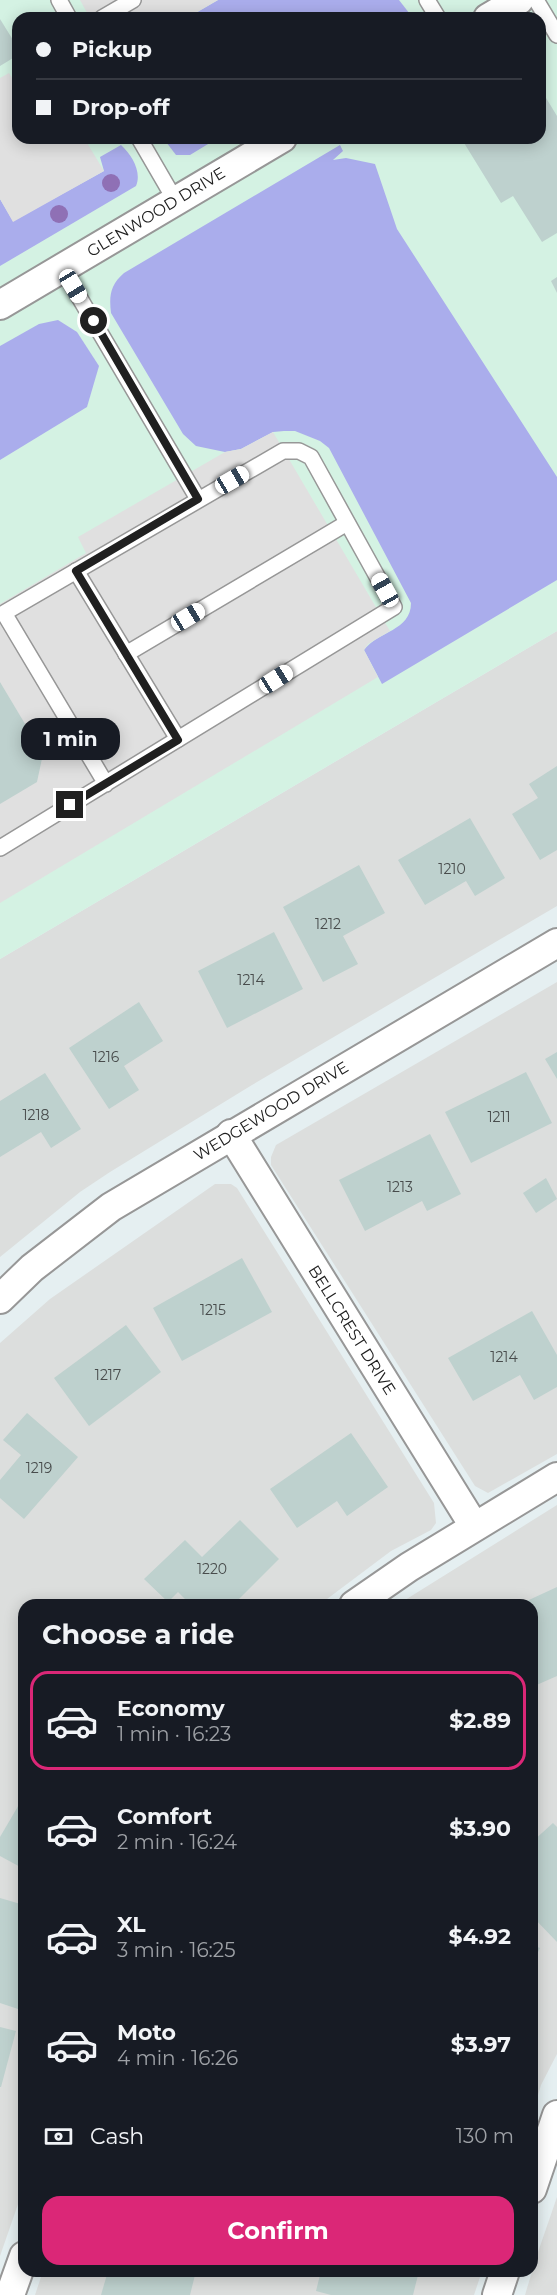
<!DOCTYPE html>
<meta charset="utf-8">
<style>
:root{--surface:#171b24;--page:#242831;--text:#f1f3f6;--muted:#9ea1a6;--line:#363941;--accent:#db2777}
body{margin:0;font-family:Montserrat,sans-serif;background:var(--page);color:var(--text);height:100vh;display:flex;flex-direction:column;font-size:22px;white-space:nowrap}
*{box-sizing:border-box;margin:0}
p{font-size:20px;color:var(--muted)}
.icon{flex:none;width:33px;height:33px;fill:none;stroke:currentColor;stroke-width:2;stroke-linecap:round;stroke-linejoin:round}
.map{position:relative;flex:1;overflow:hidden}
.panel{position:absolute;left:18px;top:1599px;width:520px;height:678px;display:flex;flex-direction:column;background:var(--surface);border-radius:18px;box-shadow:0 3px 15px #0003}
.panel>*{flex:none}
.banner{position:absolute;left:12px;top:12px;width:534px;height:132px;border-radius:18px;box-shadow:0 3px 15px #0003;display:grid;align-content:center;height:132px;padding:0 24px;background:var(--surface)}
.end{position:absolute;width:27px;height:27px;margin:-14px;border:8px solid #202020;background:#fff;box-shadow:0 0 0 3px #fff}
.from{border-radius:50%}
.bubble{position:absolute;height:42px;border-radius:18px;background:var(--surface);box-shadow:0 3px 15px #0003;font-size:20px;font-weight:700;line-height:42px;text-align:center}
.car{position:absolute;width:18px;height:36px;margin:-18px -9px;border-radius:8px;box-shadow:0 0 4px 2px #0007;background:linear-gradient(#fff 24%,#345 0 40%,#fff 0 76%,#345 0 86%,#fff 0)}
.banner b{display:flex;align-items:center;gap:21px;height:57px;font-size:22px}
.banner b+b{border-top:2px solid var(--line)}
.banner i{width:15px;height:15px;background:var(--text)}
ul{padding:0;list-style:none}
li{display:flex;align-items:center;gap:18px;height:99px;margin:0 12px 9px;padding:0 12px;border:3px solid transparent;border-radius:18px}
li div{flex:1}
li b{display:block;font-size:22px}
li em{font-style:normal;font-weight:700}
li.on{border-color:var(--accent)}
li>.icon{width:54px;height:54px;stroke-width:1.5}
h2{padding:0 24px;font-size:27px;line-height:72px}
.pay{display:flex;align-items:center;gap:15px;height:66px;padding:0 24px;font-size:22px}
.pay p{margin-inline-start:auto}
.action{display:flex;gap:12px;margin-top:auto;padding:12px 24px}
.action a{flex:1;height:69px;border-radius:18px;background:var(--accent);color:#fff;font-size:24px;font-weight:700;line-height:69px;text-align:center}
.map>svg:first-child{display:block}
</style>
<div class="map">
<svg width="557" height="2295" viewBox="0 0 557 2295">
<rect width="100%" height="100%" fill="#e5eff1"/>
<g fill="#dcdedd">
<polygon points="557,631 557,906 252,1085 110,1172 80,1192 0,1257 0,959"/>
<polygon points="557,982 557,1454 488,1493 475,1486 271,1165 271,1157 276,1145"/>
<polygon points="215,1184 231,1184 237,1188 434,1503 436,1523 431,1530 391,1551 319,1605 24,1605 24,2187 0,2256 0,1343 50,1299"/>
<polygon points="557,1505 557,2054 541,2085 533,2112 532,1605 397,1605"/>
<polygon points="557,2197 557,2295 525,2295 537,2255"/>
<polygon points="43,2271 482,2271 474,2295 35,2295"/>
</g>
<path fill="#d4f2e3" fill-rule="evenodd" d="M0 0H557V631L0 959ZM18 18H540V138H18Z"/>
<g fill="#aaadec">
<polygon points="218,0 399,0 413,18 187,18"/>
<polygon points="163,138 218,138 190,155 176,155"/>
<path d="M121 145C132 155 142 172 136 186L0 266V199L13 221 104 171 100 157Z"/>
<path d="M340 145 343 151 333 160 346 158 375 164 397 229 557 477V580L382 684 364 650C378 631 411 631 411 603L329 448 320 441 295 431H284L273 432 241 449 225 452 196 446 183 434 111 313C109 296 110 285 124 273Z"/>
<polygon points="58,320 77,332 99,366 87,407 0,460 0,346 39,324"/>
</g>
<g fill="#e0e0e0">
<polygon points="80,0 218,0 187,18 90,18"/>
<polygon points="9,73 18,88 18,138 84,138 104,171 13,222 0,199 0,78"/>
<polygon points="273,432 390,631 368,644 364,650 378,677 0,903 0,604 86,553 78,537 225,452 241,449"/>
</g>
<g fill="#bed1ce">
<polygon points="0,19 18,48 18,55 0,66"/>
<polygon points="540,88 557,116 557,233 542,242 513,196 501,203 461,138 540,138"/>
<polygon points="557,277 557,293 551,281"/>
<polygon points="0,682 43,754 37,782 0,804"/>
<polygon points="557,766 557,850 540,860 512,814 538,798 529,784"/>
<polygon points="470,818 505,878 475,896 466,881 425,905 398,860"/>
<polygon points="359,865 385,913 343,936 358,964 323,982 283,907"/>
<polygon points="274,932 303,989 227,1028 198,971"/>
<polygon points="139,1002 163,1041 124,1066 139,1090 109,1109 69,1048"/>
<polygon points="557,1052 557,1079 545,1059"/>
<polygon points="526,1072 552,1123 471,1163 445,1112"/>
<polygon points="45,1073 81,1129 51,1148 41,1132 0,1157 0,1101"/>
<polygon points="430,1134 461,1194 427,1211 422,1201 365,1231 339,1180"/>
<polygon points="546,1178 557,1199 536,1213 523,1193"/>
<polygon points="242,1258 272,1312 182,1361 153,1308"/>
<polygon points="532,1311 557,1355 557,1387 534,1400 520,1375 473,1401 448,1358"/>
<polygon points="126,1325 161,1372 89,1426 54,1378"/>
<polygon points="27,1413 78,1457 24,1519 0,1498 0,1480 21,1455 3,1440"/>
<polygon points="351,1433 388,1487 347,1516 337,1501 297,1528 270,1489"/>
<polygon points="240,1520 279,1559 233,1605 191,1605 178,1592 168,1602 144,1579 185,1540 202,1557"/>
<polygon points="557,1587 557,1676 532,1687 532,1605 518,1605"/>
<polygon points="24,1796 24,1869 0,1856 0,1837"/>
<polygon points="553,1823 557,1827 557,1942 532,1916 532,1842"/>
<polygon points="0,1898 24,1905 24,2011 0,2003"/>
<polygon points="532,1945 540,1948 532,1965"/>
<polygon points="0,2027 16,2031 1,2087 0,2087"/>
<polygon points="108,2271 196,2271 190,2295 101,2295"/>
<polygon points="321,2271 419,2271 413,2295 331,2295 316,2291"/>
</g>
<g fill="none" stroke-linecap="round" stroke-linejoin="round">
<g stroke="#979797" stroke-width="18">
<g id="service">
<polyline points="59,0 69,18"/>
<polyline points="427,0 438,18"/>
<polyline points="536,0 557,35"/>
<polyline points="102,18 133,0"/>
<polyline points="139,138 175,200"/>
<polyline points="62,268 198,499"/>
<polyline points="76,571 178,739"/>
<polyline points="126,654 347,523"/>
<polyline points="0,848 394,607 311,457 299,451 283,451 4,613 106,784"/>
</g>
</g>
<g stroke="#979797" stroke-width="32">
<g id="minor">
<polyline points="488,18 519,0"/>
<polyline points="0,305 282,138"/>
<polyline points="231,1134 474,1526"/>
<polyline points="0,1299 32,1268 111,1207 557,943"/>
<polyline points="354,1605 409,1567 557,1477"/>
<polyline points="532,2189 557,2115"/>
<polyline points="10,2295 24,2256"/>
<polyline points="497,2295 505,2271"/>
</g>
</g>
<use href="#service" stroke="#fff" stroke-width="15"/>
<use href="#minor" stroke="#fff" stroke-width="28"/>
</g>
<g fill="#8f70b5">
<circle cx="111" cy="183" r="9"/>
<circle cx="59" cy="214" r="9"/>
</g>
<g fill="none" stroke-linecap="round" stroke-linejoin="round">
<polyline stroke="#202020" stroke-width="8" points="70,805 178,740 76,571 198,499 94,321"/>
</g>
<g text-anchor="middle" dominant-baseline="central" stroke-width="5" stroke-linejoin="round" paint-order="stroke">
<g font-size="14" fill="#484c4c">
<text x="452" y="869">1210</text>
<text x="328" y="924">1212</text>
<text x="251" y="980">1214</text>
<text x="106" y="1057">1216</text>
<text x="36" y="1115">1218</text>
<text x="499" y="1117">1211</text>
<text x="400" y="1187">1213</text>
<text x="213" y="1310">1215</text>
<text x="504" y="1357">1214</text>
<text x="108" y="1375">1217</text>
<text x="39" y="1468">1219</text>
<text x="212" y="1569">1220</text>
</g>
<g font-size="16" fill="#202020" stroke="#fff">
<text transform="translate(156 212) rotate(-31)">GLENWOOD DRIVE</text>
<text transform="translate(271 1111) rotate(-31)">WEDGEWOOD DRIVE</text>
<text transform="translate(352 1330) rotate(58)">BELLCREST DRIVE</text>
</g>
</g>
</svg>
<i class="end from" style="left:94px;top:321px"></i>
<i class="end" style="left:70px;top:805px"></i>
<div class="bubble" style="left:21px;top:718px;width:99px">1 min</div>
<i class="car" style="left:73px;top:286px;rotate:149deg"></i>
<i class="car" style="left:232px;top:480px;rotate:60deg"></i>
<i class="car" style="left:385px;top:590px;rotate:331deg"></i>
<i class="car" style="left:188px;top:617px;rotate:59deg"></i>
<i class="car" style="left:276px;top:679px;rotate:58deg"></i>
<div class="banner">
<b><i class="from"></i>Pickup</b>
<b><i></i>Drop-off</b>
</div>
<section class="panel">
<h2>Choose a ride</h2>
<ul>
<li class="on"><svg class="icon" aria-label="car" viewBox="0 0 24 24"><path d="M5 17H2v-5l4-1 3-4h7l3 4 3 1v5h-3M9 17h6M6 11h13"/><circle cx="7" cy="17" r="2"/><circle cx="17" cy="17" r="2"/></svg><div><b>Economy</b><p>1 min · 16:23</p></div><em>$2.89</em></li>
<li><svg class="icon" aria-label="car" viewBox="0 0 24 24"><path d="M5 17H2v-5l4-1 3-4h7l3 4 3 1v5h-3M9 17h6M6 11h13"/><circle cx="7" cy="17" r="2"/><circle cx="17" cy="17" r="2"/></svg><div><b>Comfort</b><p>2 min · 16:24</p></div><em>$3.90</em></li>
<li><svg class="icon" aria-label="car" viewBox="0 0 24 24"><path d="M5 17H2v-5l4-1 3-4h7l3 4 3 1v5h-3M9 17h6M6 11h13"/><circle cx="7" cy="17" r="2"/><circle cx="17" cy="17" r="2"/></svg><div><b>XL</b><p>3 min · 16:25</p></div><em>$4.92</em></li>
<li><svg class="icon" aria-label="car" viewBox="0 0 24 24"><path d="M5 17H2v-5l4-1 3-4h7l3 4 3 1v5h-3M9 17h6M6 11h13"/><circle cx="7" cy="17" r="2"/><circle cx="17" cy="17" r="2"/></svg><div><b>Moto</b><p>4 min · 16:26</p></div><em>$3.97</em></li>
</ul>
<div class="pay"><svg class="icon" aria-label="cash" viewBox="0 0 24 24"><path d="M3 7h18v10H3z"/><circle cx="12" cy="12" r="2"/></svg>Cash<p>130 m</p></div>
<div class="action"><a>Confirm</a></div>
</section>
</div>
